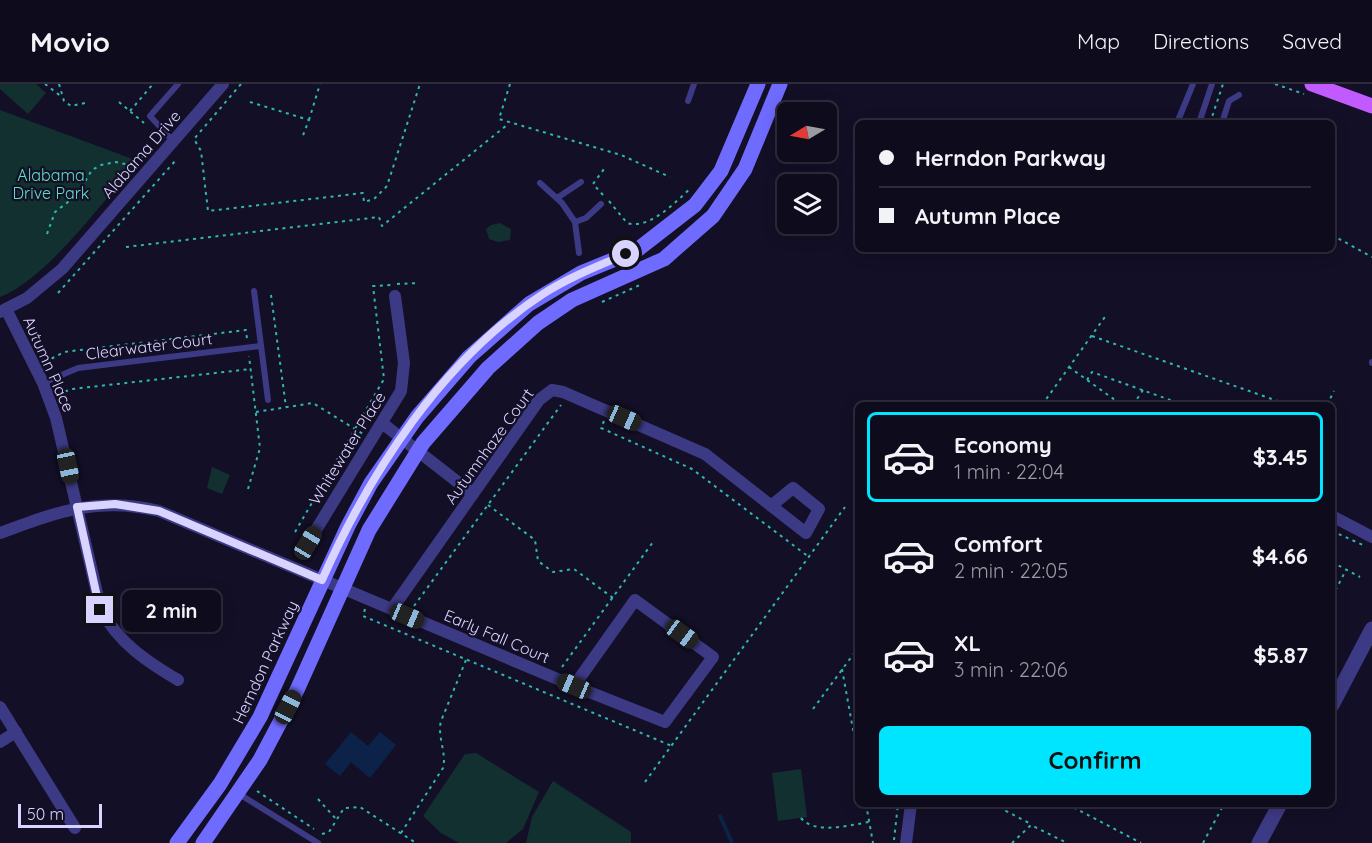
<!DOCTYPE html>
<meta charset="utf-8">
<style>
:root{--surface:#0e0b1c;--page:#1c1929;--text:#f1f3f6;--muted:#9b9ba3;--line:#2e2b3b;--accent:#00e5ff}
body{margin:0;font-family:Quicksand,sans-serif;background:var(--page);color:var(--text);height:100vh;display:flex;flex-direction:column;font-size:22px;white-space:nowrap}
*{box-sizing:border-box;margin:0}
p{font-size:20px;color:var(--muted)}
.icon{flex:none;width:33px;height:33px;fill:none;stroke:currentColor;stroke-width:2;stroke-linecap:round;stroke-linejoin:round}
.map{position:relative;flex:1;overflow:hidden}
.details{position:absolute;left:855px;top:318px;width:480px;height:405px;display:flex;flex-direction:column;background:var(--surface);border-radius:9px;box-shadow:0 3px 15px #0003,0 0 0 2px var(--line)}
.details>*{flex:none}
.top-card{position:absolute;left:855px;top:36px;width:480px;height:132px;border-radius:9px;box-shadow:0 3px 15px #0003,0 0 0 2px var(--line);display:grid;align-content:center;height:132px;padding:0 24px;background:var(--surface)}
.needle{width:39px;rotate:260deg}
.controls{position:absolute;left:777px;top:18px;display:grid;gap:12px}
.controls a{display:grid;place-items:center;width:60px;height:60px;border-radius:9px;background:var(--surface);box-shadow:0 3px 15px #0003,0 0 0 2px var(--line);font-size:30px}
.scale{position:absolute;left:18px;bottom:15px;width:84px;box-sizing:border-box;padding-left:6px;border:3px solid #d9d4ff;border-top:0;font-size:16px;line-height:21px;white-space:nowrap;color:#d9d4ff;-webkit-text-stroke:4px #130f26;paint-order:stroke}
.end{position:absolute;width:27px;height:27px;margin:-14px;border:8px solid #d9d4ff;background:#111;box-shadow:0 0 0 3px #111}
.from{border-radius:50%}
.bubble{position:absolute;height:42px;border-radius:9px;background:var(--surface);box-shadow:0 3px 15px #0003,0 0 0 2px var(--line);font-size:20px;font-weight:700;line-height:42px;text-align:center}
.car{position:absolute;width:18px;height:36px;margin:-18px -9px;border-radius:8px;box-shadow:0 0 4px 2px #0007;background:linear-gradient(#222 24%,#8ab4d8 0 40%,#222 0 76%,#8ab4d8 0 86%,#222 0)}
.top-card b{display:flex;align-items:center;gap:21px;height:57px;font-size:22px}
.top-card b+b{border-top:2px solid var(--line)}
.top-card i{width:15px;height:15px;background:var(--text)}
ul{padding:10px 0 0;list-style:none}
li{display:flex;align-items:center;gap:18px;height:90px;margin:0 12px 9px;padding:0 12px;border:3px solid transparent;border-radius:9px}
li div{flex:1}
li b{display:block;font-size:22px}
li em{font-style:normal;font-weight:700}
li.current{border-color:var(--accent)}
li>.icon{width:54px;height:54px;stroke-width:1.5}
.cta{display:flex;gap:12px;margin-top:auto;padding:12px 24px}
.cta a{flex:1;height:69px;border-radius:9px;background:var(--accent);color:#111;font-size:24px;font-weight:700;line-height:69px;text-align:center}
header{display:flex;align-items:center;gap:36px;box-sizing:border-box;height:84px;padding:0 30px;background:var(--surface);border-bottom:2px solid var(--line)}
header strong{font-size:28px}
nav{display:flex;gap:33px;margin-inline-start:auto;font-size:21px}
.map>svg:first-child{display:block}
</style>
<header>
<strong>Movio</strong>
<nav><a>Map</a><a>Directions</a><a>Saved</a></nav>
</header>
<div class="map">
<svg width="1372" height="759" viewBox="0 0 1372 759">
<rect width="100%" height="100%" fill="#130f26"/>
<g fill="#12302f">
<polygon points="0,0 36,0 46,9 28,30 0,5"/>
<path d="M0 26 138 77C104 116 47 195 0 213Z"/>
<polygon points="500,139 511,145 510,156 498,158 489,155 486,145 491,141"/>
<polygon points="212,383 230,391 222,410 207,404"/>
<polygon points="476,669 539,708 523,745 506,759 459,759 441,749 423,732 465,670"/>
<polygon points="801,685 807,733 778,737 772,689"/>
<polygon points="553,697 631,748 631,759 526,759 532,733"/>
</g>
<polygon fill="#0c2248" points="351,648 368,662 380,648 396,661 370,694 351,678 340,692 325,680"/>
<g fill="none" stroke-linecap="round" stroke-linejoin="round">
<polyline stroke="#0c2248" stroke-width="4" points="720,732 732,759"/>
<g stroke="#2fb8b0" stroke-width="2" stroke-dasharray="3 4.5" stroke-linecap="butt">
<polyline points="45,0 62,13"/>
<polyline points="59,0 64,17 71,22 85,19"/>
<polyline points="241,0 194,55 201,67 208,127 363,109 364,118 374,115 387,102 420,0"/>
<polyline points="510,0 499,35 621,71 670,93"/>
<polyline points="1275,0 1304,10"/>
<polyline points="119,18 144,39"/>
<polyline points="250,18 309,36 302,54"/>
<polyline points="130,27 153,0"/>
<polyline points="309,36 320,0"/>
<polyline points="1210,39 1223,0"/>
<polyline points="603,111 593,100 604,85"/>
<path d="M609 117 627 139C650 146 675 118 691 104"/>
<polyline points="47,150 55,128 77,111 92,86 101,81 116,78 134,82 146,69"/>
<polyline points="1332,151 1372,173"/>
<polyline points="126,163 379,133 382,142 507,41"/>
<polyline points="397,200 418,199"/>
<polyline points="58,209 176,76"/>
<polyline points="271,211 286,323"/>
<polyline points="602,218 640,201"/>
<polyline points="1092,252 1289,321"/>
<polyline points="45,278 64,268 246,246 247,255"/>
<polyline points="1069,283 1122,321"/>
<polyline points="1087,296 1092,288 1184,321"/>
<polyline points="58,310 72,305 251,285"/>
<polyline points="1042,321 1107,230"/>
<polyline points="1133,321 1143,306"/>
<polyline points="1327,321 1334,307"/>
<polyline points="256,328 313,319 363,350"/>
<polyline points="604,337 601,344 692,385 809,473"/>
<polyline points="248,405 260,364 249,272"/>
<polyline points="488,421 535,456 538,477 553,488 574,485 613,514"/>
<polyline points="1332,447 1363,461"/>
<polyline points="295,448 384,295 373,202 392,201"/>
<polyline points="1332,478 1360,493"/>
<polyline points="1332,513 1346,486"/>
<polyline points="414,522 561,321"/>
<polyline points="365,525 363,532 672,662"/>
<polyline points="562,583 653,458"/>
<polyline points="842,585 858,673"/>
<polyline points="813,625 858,564"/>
<polyline points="645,698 845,423"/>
<polyline points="257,707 314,745"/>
<polyline points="318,715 336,735"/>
<polyline points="866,720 873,759"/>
<polyline points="1010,720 1006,727 1031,740"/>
<polyline points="1067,720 1141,759"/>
<path d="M801 734C815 751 850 741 869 738"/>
<path d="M401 749 443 684C447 669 437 653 441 637L466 576"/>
<polyline points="322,750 329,748 344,724 360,723 416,759"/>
<polyline points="894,756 898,720"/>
<polyline points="1012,759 1031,741 1067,759"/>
<polyline points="1203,759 1224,720"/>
</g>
<g stroke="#3d3a85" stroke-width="6">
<polyline points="688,17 694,0"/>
<polyline points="1177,39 1193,0"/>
<polyline points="1199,39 1212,0"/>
<polyline points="1222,39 1229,17 1239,11"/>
<polyline points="174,58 150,32 178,0"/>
<polyline points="540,99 562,119 575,138"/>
<polyline points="557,114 581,98"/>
<polyline points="579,169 575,138 586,134 601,120"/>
<polyline points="254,207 268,316"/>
<polyline points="1372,279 1372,278"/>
<polyline points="43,299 78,284 261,262"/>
<polyline points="239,710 318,759"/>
</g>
<g stroke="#3d3a85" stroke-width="12">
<path d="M6 225 43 299 56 334 101 526C119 559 146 577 178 596"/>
<polyline points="0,228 27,214 62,185 223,0"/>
<polyline points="382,339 473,410"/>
<polyline points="1332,432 1372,453"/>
<path d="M0 449C57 428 97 412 159 427L574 602"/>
<polyline points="308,459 401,307 404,279 395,212"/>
<polygon points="635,516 713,573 665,638 574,602"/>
<polyline points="392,525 539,316 552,306 563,308 705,370 806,449 819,425 793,404 771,422"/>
<polyline points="0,623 75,744"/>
<polyline points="0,658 16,648"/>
<polyline points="906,759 911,720"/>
</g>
<g stroke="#3d3a85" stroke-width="15">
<polyline points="1332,621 1372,545"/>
<polyline points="1259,759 1280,720"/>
</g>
<g stroke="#6f6bff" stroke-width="15">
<polyline points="177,759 220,700 260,633 348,442 371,399 417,333 469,273 529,220 581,189 637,166 695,121 721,87 758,0"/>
<polyline points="203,759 260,676 297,606 369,446 423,359 488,284 538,239 572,216 664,175 713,132 745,85 780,0"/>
</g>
<polyline stroke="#c25bff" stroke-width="15" points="1312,0 1372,22"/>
</g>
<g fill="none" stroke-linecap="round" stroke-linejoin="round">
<path stroke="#d9d4ff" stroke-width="8" d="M100 526 77 423 115 420 159 427 322 496C370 388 442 276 543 210 569 193 598 182 626 170"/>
</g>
<g text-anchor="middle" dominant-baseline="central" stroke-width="4.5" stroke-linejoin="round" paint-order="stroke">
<g font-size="16" fill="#d9d4ff" stroke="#130f26">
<text transform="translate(141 70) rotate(-49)">Alabama Drive</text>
<text transform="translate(149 262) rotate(-7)">Clearwater Court</text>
<text transform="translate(49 280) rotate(66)">Autumn Place</text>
<text transform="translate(489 362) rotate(-54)">Autumnhaze Court</text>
<text transform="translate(347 364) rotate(-58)">Whitewater Place</text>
<text transform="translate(497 552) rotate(23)">Early Fall Court</text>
<text transform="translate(265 578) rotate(-65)">Herndon Parkway</text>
</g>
<g font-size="16" fill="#5fe0c0" stroke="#130f26">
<text x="51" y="91">Alabama<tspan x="51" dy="18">Drive Park</tspan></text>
</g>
</g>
</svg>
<div class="controls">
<a><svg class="needle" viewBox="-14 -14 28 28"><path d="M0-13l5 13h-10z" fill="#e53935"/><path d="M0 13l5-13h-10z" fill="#9b9ba3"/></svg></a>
<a><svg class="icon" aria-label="layers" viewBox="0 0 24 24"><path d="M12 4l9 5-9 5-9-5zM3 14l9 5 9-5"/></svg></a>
</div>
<div class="scale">50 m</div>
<i class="end from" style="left:626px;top:170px"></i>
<i class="end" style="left:100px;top:526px"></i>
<div class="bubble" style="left:122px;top:506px;width:99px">2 min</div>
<i class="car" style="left:624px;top:334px;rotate:114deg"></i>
<i class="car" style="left:68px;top:382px;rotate:168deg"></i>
<i class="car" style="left:308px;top:459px;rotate:31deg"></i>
<i class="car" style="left:407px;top:532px;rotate:113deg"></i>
<i class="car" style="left:682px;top:550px;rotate:126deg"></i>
<i class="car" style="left:574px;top:602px;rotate:293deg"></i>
<i class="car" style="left:288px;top:623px;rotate:27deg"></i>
<div class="top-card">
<b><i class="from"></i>Herndon Parkway</b>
<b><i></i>Autumn Place</b>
</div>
<section class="details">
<ul>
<li class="current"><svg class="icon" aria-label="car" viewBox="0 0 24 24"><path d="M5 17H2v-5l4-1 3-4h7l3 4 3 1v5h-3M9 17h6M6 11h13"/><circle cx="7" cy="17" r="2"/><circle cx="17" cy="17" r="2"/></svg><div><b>Economy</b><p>1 min · 22:04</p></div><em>$3.45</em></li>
<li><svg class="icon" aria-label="car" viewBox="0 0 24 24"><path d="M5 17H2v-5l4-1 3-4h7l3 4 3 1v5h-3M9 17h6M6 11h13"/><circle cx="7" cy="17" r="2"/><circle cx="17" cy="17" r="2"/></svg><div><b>Comfort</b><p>2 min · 22:05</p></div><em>$4.66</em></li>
<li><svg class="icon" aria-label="car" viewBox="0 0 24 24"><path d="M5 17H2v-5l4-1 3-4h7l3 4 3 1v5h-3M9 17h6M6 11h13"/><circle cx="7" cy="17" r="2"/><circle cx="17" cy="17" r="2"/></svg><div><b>XL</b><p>3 min · 22:06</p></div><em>$5.87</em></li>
</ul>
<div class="cta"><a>Confirm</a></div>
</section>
</div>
